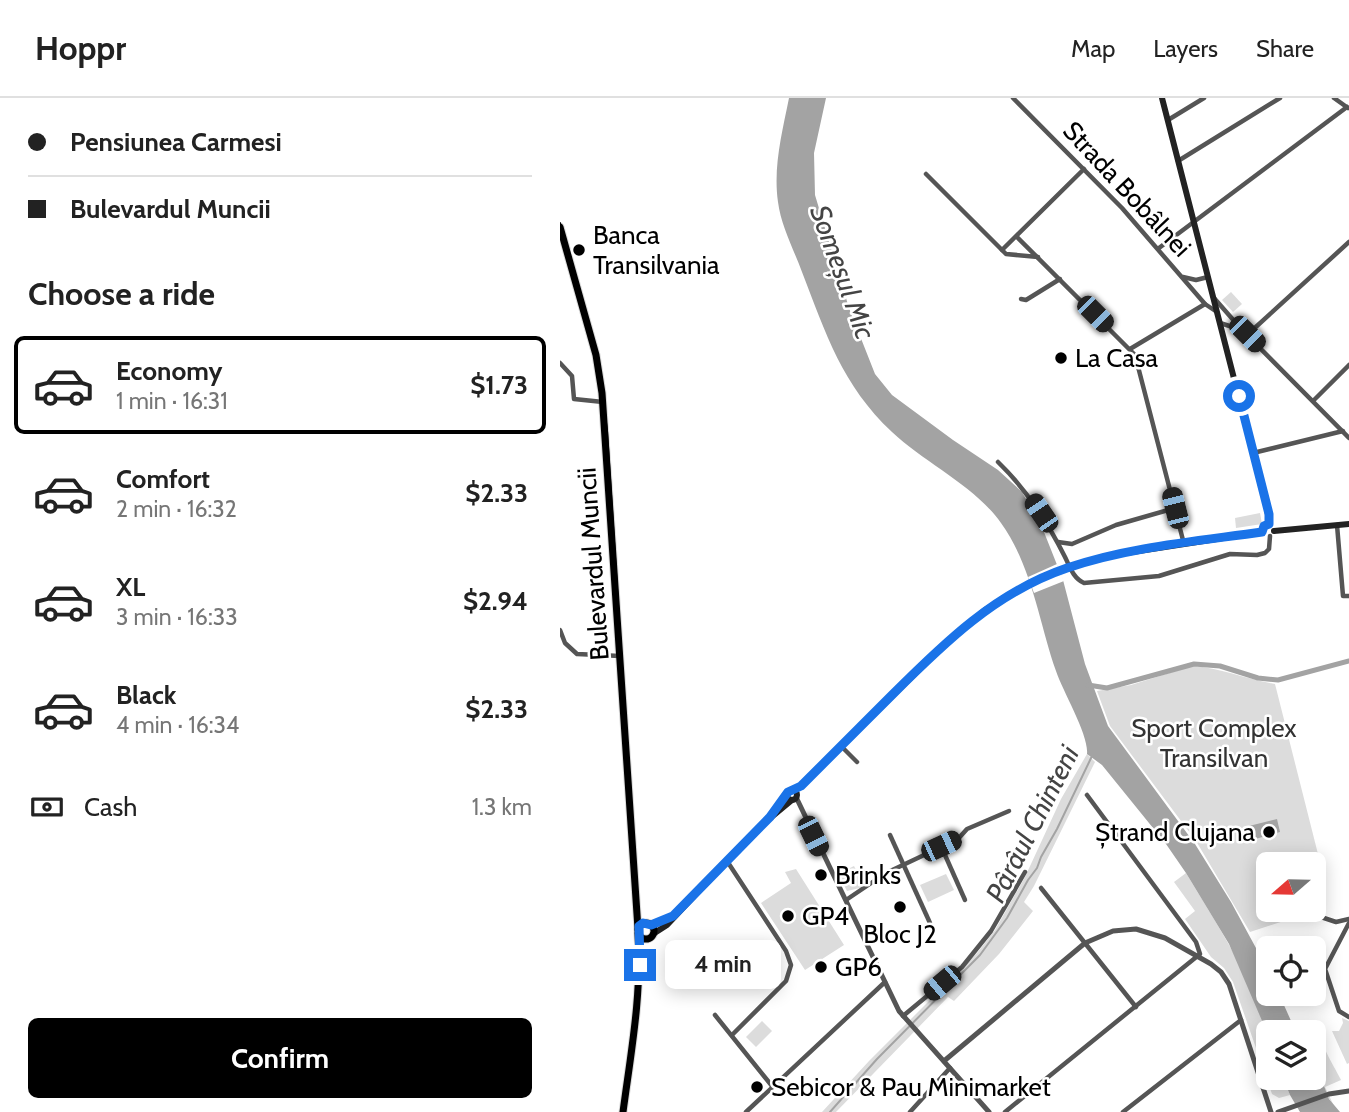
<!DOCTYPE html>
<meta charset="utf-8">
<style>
:root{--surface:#fff;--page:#f2f2f2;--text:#222;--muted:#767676;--line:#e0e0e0;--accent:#000}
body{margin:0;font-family:Cabin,sans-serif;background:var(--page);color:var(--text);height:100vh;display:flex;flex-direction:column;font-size:26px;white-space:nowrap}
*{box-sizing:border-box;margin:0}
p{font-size:23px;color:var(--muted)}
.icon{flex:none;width:38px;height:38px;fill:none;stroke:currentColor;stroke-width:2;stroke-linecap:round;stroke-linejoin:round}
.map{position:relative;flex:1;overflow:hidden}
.side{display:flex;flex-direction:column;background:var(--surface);width:560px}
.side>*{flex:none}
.top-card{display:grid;align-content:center;height:154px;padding:0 28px;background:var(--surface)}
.needle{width:46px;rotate:250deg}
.controls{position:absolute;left:696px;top:754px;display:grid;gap:14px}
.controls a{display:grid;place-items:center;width:70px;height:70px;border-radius:10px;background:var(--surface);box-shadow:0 4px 18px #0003;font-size:35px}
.end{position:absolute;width:32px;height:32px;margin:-16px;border:9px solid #1a73e8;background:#fff;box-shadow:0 0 0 4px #fff}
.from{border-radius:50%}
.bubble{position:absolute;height:49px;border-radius:10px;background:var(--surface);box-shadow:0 4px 18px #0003;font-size:23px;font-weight:700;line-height:49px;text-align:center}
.car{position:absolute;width:21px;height:42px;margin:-21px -10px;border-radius:9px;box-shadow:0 0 5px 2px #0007;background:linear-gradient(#222 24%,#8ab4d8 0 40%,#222 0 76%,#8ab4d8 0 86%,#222 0)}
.top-card b{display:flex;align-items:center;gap:24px;height:66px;font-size:26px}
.top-card b+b{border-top:2px solid var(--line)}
.top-card i{width:18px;height:18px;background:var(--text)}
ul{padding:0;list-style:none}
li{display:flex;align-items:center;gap:21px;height:98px;margin:0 14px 10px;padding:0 14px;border:4px solid transparent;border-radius:10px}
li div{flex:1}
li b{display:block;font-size:26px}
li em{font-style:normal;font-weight:700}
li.selected{border-color:var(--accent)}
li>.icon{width:63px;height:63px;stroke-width:1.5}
h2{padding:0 28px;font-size:32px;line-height:84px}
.pay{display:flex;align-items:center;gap:18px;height:77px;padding:0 28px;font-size:26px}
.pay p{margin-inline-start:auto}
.cta{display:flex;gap:14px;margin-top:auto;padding:14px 28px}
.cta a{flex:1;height:80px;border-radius:10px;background:var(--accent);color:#fff;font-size:28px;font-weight:700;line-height:80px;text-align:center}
header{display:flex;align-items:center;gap:42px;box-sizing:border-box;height:98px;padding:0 35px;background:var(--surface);border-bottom:2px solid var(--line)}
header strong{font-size:33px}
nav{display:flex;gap:38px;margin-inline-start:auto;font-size:24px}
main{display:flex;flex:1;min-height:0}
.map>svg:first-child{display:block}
</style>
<header>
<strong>Hoppr</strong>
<nav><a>Map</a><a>Layers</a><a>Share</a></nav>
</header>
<main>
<section class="side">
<div class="top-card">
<b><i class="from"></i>Pensiunea Carmesi</b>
<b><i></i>Bulevardul Muncii</b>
</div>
<h2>Choose a ride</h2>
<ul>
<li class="selected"><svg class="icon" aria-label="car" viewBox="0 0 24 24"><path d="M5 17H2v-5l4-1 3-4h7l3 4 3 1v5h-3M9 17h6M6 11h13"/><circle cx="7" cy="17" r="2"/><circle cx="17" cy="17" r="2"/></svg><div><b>Economy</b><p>1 min · 16:31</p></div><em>$1.73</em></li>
<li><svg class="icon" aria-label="car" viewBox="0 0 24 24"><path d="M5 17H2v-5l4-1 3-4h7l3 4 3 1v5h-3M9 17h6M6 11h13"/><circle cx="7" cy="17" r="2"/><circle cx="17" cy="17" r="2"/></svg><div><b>Comfort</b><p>2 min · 16:32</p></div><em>$2.33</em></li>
<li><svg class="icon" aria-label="car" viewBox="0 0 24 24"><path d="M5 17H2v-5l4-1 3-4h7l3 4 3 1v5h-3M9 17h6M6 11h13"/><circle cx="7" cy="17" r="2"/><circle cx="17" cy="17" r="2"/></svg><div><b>XL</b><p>3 min · 16:33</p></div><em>$2.94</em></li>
<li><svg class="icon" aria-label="car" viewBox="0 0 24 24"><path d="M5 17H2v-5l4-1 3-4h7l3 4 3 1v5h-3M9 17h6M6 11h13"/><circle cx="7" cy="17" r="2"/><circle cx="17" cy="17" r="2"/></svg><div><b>Black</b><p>4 min · 16:34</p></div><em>$2.33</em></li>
</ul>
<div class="pay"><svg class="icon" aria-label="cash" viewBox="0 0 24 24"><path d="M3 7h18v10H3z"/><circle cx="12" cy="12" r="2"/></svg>Cash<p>1.3 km</p></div>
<div class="cta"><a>Confirm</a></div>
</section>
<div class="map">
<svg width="789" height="1014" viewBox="0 0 789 1014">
<rect width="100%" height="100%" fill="#fff"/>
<g fill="#dcdcdc">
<polygon points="671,194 682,206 673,214 662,202"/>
<polygon points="700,415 702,426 676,430 675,420"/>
<path d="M632 568C661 570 686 581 715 586L758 756 724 764 725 766H709V812H737L739 818 690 834 636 743 550 628 537 593 571 587Z"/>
<polygon points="527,656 535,664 474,788 464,804 473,813 439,856 394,903 388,899 276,1014 262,1014 309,963 417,855 435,832 465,779 501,701"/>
<polygon points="294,768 304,789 287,793 278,776"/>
<polygon points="236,771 284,847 245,872 201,805 231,785 225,774"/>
<path d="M626 775C656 825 693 880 708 936 711 950 709 966 709 980H723L730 997 719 1000 712 996 673 884 664 870 651 859 625 821 635 813 614 784Z"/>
<polygon points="386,776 394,792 368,804 360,787"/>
<polygon points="782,920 789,923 789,965 787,966 772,933 779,933 783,925"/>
<polygon points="202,923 212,933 196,949 186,939"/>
<path d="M759 926C759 946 772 964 781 982L765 989 773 1006 754 980V934H737Z"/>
</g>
<g fill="#a3a3a3">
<path d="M229 0H266L254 55 255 97 289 210 315 276 332 297 393 342 438 372 462 394 482 429 503 482 525 566 548 628 635 746 671 804 709 874V896H719L736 934H709V939L669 846 626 775 606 746 542 667 527 656C529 637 503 594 496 573 479 524 472 468 441 425 415 388 365 365 332 334 282 287 266 236 242 174 234 152 221 128 218 104 213 69 222 35 229 0Z"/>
<polygon points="717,721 720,734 685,744 681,730"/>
<polygon points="754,963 769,1001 780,1014 740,1014 730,997 723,980 754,980"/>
</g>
<polygon fill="#fff" points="497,466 504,483 474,495 468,479"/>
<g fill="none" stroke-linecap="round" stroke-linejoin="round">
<polyline stroke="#a3a3a3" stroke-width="2" points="270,1014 317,961 420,857 447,820 468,782 477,770 481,759 497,731 532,658"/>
<polyline stroke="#a3a3a3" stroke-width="5" points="528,587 547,590 634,566 660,568 698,580 718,582 789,563"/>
<g stroke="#dbdbdb" stroke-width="9">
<g id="primary">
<polyline points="0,129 36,257 42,295 78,831"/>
<circle cx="86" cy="833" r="8"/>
<path d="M63 1014C71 954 82 896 78 836"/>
</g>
</g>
<g stroke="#555" stroke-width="4.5">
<polyline points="453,0 562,110 645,206 657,214"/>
<polyline points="774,0 788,10"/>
<polyline points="608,22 644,0"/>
<polyline points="618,63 720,0"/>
<polyline points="366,76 446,156 478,159"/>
<polyline points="457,139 575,257 624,446"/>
<polyline points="599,150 787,9"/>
<polyline points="442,152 524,71"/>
<polyline points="623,179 636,182 648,179"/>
<polyline points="654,200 683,233 789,340"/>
<polyline points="461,201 466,202 500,181"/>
<polyline points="660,225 679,231"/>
<polyline points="687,237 789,144"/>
<polyline points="570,251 645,206"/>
<polyline points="0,265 12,278 14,301 43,304"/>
<polyline points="754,302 789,267"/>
<polyline points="693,355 783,333"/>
<path d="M438 364C467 392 487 423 505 459 510 469 513 480 524 485L599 478 670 456 697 457 705 455 709 451 710 438"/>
<polyline points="777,427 783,498 789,498"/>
<polyline points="498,444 512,446 556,427 615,410"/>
<polyline points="0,532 5,545 17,556 60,558"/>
<polyline points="281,648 297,664"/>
<polyline points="330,737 370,825"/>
<polyline points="381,748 405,802"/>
<polyline points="167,763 226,853 231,867 226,883 172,937"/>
<polyline points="481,790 576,909"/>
<polyline points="286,802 326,775 398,741 407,731 449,713"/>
<polyline points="758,818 776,824 789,821"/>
<polyline points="789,825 765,871 779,913 789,919"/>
<polyline points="155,917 212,988"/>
<polyline points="343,918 402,869 431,833 465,774"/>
<polyline points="186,1014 325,884"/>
<polyline points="350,1014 390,970"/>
<polyline points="445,1014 640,856 636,844 527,697"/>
<polyline points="563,1014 681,922"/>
</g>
<g stroke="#555" stroke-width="5">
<polyline points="236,699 339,913 429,1014"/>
<polyline points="384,963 525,845 553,833 576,831 605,840 651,866 661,874 669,886 711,1014"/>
<polyline points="718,1014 769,996 789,993"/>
</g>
<g stroke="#222" stroke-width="6">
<polyline points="602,0 707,409 709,426"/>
<polyline points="714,433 789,426"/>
<polyline points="525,464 553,457 702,434"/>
<polyline points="231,692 242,687 390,541 425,512 446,499"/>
<circle cx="232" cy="697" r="5"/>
<polyline points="91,827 111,819"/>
<polyline points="93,836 107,827 197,731 232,702"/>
</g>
<use href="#primary" stroke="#000" stroke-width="7"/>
<polyline stroke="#000" stroke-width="2" points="0,125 39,265 47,333 81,868 77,919 64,1014"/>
<polyline stroke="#222" stroke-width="6" points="446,499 486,478 525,464"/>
</g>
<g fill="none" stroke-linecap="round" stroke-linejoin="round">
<path stroke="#1a73e8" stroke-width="9" d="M80 867 79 828 83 825 91 827 113 818 210 719 228 694 241 688C271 658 301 628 332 597 384 545 436 494 507 470 568 449 639 443 702 434L704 428 709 426V416L679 298"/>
</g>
<g fill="#000" stroke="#fff" stroke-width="2.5">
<circle cx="19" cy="152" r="7"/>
<circle cx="501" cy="260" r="7"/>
<circle cx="709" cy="734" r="7"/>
<circle cx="261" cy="777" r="7"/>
<circle cx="340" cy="809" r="7"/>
<circle cx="228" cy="818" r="7"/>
<circle cx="261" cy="869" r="7"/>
<circle cx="197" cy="989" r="7"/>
</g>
<g text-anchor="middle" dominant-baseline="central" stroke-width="5" stroke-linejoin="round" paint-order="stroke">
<g font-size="26" fill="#000" stroke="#fff">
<text transform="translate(567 91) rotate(47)">Strada Bobâlnei</text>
<text transform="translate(33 466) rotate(-94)">Bulevardul Muncii</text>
</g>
<g font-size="26" fill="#000" stroke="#fff" text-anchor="start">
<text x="33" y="137">Banca<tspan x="33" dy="30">Transilvania</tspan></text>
<text x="515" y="260">La Casa</text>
<text x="695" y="734" text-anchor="end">Ștrand Clujana</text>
<text x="275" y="777">Brinks</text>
<text x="242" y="818">GP4</text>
<text x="340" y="836" text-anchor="middle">Bloc J2</text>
<text x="275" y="869">GP6</text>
<text x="211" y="989">Sebicor &amp; Pau Minimarket</text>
</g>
<g font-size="26" fill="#333" stroke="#fff">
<text x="654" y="630">Sport Complex<tspan x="654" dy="30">Transilvan</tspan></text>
</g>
<g font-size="28" font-style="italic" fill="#444" stroke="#fff">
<text transform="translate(283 174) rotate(70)">Someșul Mic</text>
<text transform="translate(472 726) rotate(-63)">Pârâul Chinteni</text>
</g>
</g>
</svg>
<div class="controls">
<a><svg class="needle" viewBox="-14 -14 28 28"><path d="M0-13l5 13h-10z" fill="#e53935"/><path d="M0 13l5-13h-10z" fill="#767676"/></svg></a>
<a><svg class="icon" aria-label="locate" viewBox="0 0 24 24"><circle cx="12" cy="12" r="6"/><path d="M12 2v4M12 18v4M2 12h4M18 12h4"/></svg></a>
<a><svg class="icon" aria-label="layers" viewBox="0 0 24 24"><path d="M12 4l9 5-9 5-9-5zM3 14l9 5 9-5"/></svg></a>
</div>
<i class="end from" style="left:679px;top:298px"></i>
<i class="end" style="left:80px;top:867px"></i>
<div class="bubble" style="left:105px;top:842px;width:116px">4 min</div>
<i class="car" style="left:535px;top:216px;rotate:135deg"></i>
<i class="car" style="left:687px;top:236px;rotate:135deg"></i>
<i class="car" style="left:615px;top:410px;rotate:346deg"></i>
<i class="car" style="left:481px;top:415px;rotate:326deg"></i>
<i class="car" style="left:253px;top:738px;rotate:154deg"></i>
<i class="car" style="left:381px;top:748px;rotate:65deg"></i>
<i class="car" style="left:382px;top:885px;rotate:230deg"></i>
</div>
</main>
